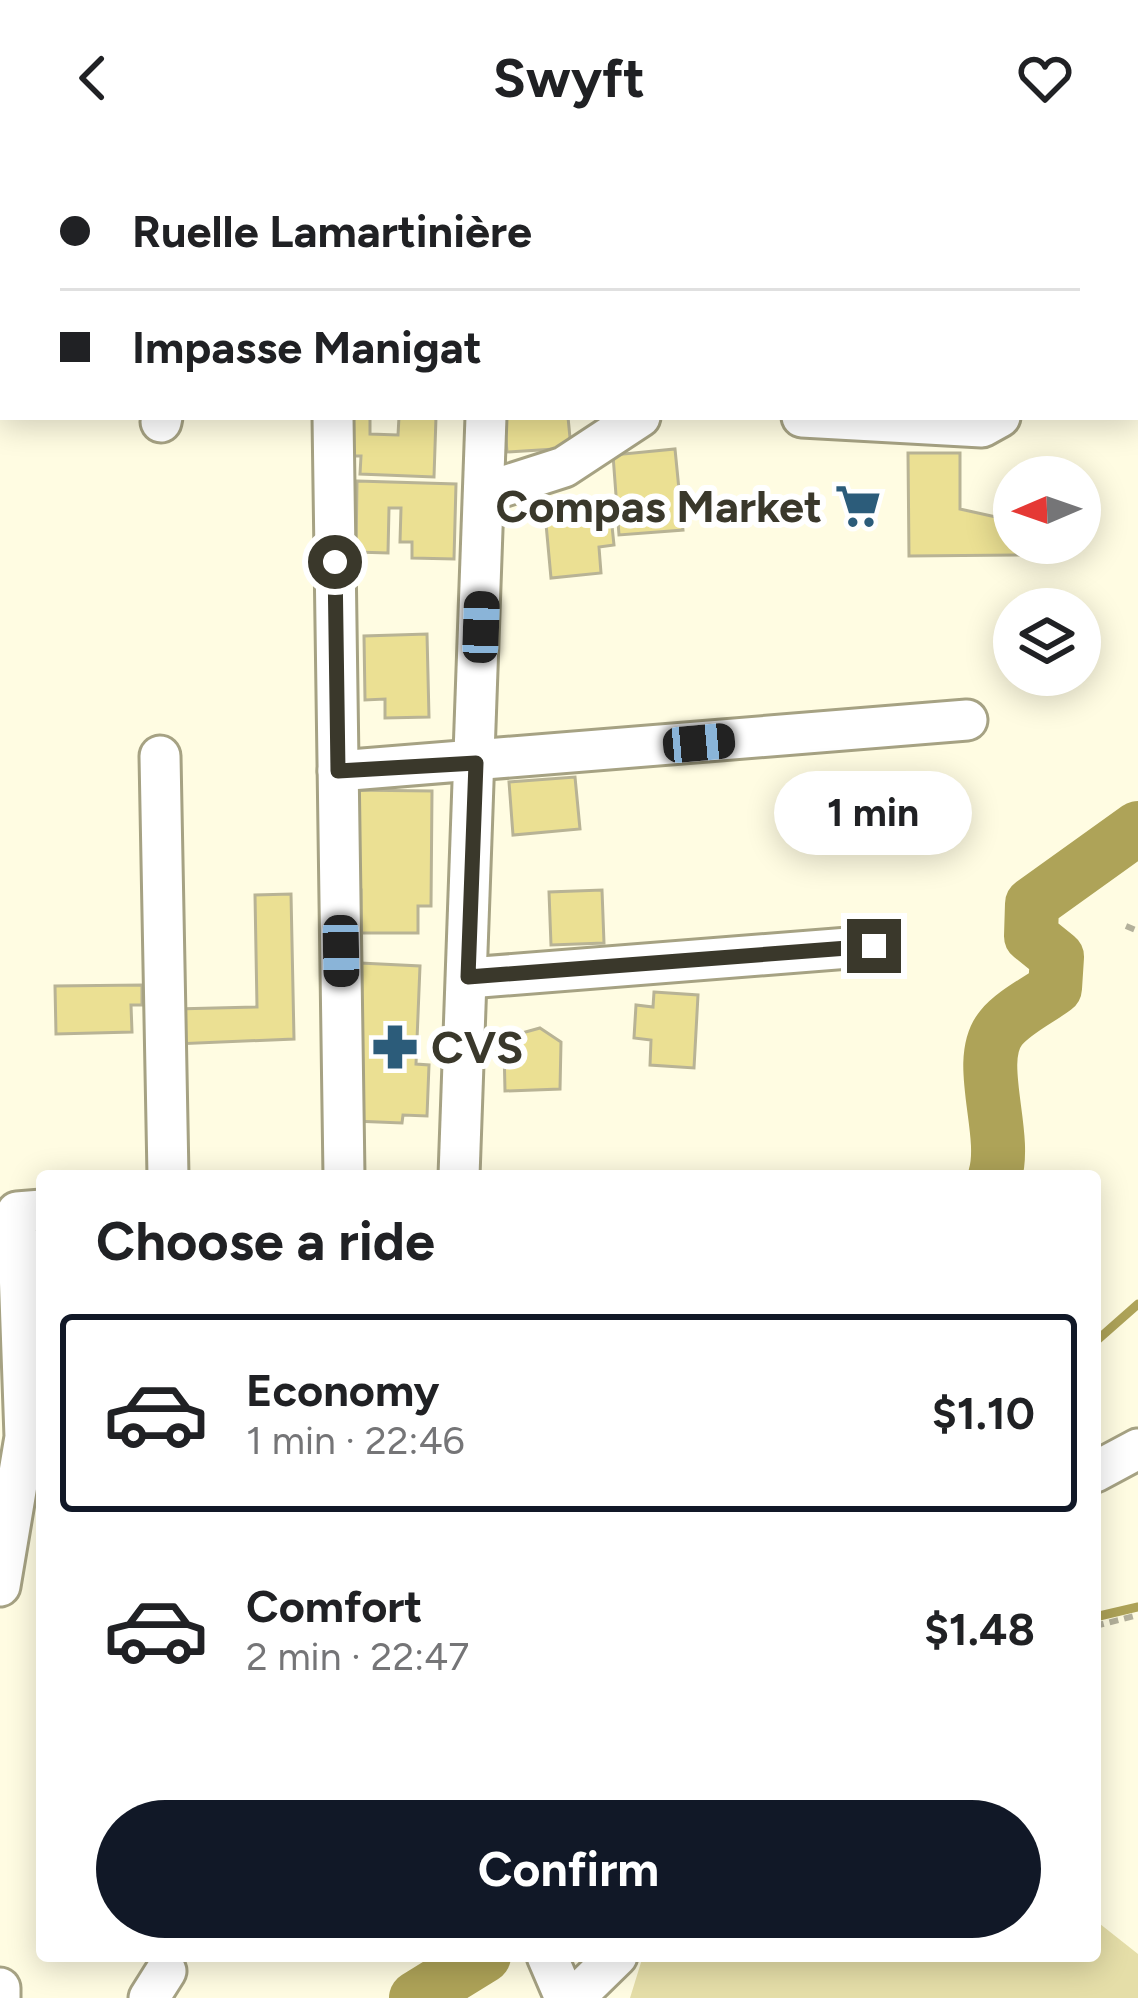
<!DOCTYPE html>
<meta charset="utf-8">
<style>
:root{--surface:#fff;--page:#f6f6f6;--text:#202124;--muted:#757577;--line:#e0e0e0;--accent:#111827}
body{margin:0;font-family:Figtree,sans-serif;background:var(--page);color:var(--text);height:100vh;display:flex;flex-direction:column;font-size:45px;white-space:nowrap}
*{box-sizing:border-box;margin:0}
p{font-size:39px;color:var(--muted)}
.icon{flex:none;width:66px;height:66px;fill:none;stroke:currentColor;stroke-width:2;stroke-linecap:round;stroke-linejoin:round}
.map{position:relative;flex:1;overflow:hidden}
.drawer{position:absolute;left:36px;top:1014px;width:1065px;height:792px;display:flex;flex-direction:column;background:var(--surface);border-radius:12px;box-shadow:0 6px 30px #0003}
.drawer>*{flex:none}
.banner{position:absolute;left:0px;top:0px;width:1140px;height:264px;box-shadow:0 6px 30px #0003;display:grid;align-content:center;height:264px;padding:0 60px;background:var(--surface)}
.needle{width:78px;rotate:268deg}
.tools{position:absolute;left:993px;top:300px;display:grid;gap:24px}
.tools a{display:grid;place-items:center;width:108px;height:108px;border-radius:50%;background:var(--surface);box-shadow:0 6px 30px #0003;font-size:60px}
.end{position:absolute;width:54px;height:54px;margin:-27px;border:15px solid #3a382b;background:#fff;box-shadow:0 0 0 6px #fff}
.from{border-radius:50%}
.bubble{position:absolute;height:84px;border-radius:42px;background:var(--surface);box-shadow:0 6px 30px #0003;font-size:39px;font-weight:700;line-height:84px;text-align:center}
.car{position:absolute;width:36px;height:72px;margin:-36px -18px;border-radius:15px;box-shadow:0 0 9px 3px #0007;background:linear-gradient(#222 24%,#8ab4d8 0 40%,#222 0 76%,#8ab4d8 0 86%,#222 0)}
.banner b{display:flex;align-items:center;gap:42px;height:114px;font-size:45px}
.banner b+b{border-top:3px solid var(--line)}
.banner i{width:30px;height:30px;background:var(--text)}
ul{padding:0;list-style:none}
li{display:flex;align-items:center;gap:36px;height:198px;margin:0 24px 18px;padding:0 36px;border:6px solid transparent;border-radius:12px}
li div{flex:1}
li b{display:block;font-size:45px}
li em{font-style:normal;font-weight:700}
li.on{border-color:var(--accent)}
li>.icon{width:108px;height:108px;stroke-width:1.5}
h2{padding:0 60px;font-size:54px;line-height:144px}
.primary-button{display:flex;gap:24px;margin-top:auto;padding:24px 60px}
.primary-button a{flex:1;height:138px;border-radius:72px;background:var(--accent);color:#fff;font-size:48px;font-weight:700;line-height:138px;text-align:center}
header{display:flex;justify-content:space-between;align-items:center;height:156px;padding:0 60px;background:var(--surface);font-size:54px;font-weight:700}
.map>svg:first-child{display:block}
</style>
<header><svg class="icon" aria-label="back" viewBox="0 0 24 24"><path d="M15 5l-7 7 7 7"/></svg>Swyft<svg class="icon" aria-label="heart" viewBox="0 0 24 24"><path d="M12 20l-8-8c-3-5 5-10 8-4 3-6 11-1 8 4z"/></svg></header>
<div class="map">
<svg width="1138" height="1842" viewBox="0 0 1138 1842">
<rect width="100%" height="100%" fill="#fffce2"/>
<polygon fill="#e5dea8" points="1095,1764 1138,1798 1138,1842 630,1842 643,1800 1095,1800"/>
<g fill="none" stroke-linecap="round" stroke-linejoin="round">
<g stroke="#aea358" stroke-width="9">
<polyline points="1095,1186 1138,1148"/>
<polyline points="1095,1461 1138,1451"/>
</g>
<g stroke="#aea358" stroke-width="54">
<path d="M995 1020C1008 976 974 905 1001 872 1014 856 1039 844 1055 832L1057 801 1031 780 1032 748 1138 672"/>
<polyline points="416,1842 484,1800"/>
</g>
</g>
<g fill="#ebe093" stroke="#b8b395" stroke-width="3">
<polygon points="350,261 370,262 370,278 398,279 399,261 436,261 434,321 360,318 361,300 349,300"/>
<polygon points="504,261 568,261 571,292 507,296"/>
<polygon points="675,293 683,374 619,379 613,299"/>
<polygon points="908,297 960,297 960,353 1014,365 1014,387 1022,387 1021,399 909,400"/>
<polygon points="357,325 456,328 454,403 412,402 412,386 400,386 401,352 389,352 388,397 356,396"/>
<polygon points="610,351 614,389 599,391 601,417 551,422 545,357"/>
<polygon points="427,478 429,561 385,562 385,543 365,544 364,480"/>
<polygon points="575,621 580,673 513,679 509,626"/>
<polygon points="349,634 432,635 431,750 418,750 418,777 361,777 361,734 348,734"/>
<polygon points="602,734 604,787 551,789 549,736"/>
<polygon points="291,738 294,883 175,888 175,853 257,851 255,739"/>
<polygon points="360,807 420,810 416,908 429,909 427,960 403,959 402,967 354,965"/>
<polygon points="142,829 142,849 131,849 132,876 56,878 55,830"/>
<polygon points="654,836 698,839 694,912 650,909 651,884 634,882 636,849 653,851"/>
<polygon points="540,872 561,886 560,933 505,935 504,891 511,880"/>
</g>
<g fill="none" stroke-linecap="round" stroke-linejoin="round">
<g stroke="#a6a283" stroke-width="45">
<g id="minor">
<polyline points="1072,0 1072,3"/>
<polyline points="523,3 525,0"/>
<polyline points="333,261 344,1020"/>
<polyline points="802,261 982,271 1000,261"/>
<polyline points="161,266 162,261"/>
<polyline points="486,336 564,311 640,261"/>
<polyline points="160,600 168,1020"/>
<polyline points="338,615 967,564"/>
<polyline points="468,822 874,790"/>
<polyline points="459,1020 486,261"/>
<polyline points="1095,1316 1138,1293"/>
<polyline points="0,1430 25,1281 17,1056 42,1054"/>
<polyline points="547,1800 565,1842"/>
<polyline points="0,1832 0,1842"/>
<polyline points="149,1842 166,1815"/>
<polyline points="574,1842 617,1800"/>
</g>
</g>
<g stroke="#b3b09b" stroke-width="6" stroke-dasharray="9 6" stroke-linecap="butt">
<polyline points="1126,770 1138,775"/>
<polyline points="1095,1470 1138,1459"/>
</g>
<use href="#minor" stroke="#fff" stroke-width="39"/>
</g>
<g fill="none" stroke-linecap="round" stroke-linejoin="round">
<polyline stroke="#3a382b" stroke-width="15" points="335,406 338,615 476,607 468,821 874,790"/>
</g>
<defs>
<g id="supermarket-bare" transform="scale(3.6)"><path d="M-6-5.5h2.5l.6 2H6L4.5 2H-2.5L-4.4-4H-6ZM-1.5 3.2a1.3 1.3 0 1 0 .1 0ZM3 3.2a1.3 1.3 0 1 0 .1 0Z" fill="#2c5c7a" stroke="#fff" stroke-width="2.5" paint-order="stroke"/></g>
<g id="pharmacy-bare" transform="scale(3.6)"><path d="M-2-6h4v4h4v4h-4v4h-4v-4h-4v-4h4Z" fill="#2c5c7a" stroke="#fff" stroke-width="2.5" paint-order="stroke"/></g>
</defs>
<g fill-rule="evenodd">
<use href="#supermarket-bare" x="858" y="350"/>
<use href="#pharmacy-bare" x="395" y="891"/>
</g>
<g text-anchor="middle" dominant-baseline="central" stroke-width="12" stroke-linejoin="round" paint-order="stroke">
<g font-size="45" font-weight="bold" fill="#3a382b" stroke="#fff" text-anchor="end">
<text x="822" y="350">Compas Market</text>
<text x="431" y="891" text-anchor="start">CVS</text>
</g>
</g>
</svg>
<div class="tools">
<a><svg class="needle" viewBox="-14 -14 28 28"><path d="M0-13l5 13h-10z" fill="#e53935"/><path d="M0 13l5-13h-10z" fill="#757577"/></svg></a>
<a><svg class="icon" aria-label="layers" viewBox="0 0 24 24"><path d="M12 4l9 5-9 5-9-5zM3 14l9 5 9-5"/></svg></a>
</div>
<i class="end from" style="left:335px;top:406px"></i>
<i class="end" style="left:874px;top:790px"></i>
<div class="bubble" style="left:774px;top:615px;width:198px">1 min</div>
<i class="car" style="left:481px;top:471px;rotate:2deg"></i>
<i class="car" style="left:699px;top:587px;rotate:85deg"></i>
<i class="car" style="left:341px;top:795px;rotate:179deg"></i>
<div class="banner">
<b><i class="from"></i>Ruelle Lamartinière</b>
<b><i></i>Impasse Manigat</b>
</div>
<section class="drawer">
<h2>Choose a ride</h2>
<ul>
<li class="on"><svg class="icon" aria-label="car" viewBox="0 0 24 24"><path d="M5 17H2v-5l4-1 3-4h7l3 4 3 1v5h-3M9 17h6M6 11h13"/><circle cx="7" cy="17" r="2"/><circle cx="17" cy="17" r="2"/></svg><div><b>Economy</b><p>1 min · 22:46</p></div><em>$1.10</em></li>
<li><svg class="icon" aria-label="car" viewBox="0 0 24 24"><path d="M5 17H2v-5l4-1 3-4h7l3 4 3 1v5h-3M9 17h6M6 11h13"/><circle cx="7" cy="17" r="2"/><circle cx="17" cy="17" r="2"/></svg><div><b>Comfort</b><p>2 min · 22:47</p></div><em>$1.48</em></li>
</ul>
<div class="primary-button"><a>Confirm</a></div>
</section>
</div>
